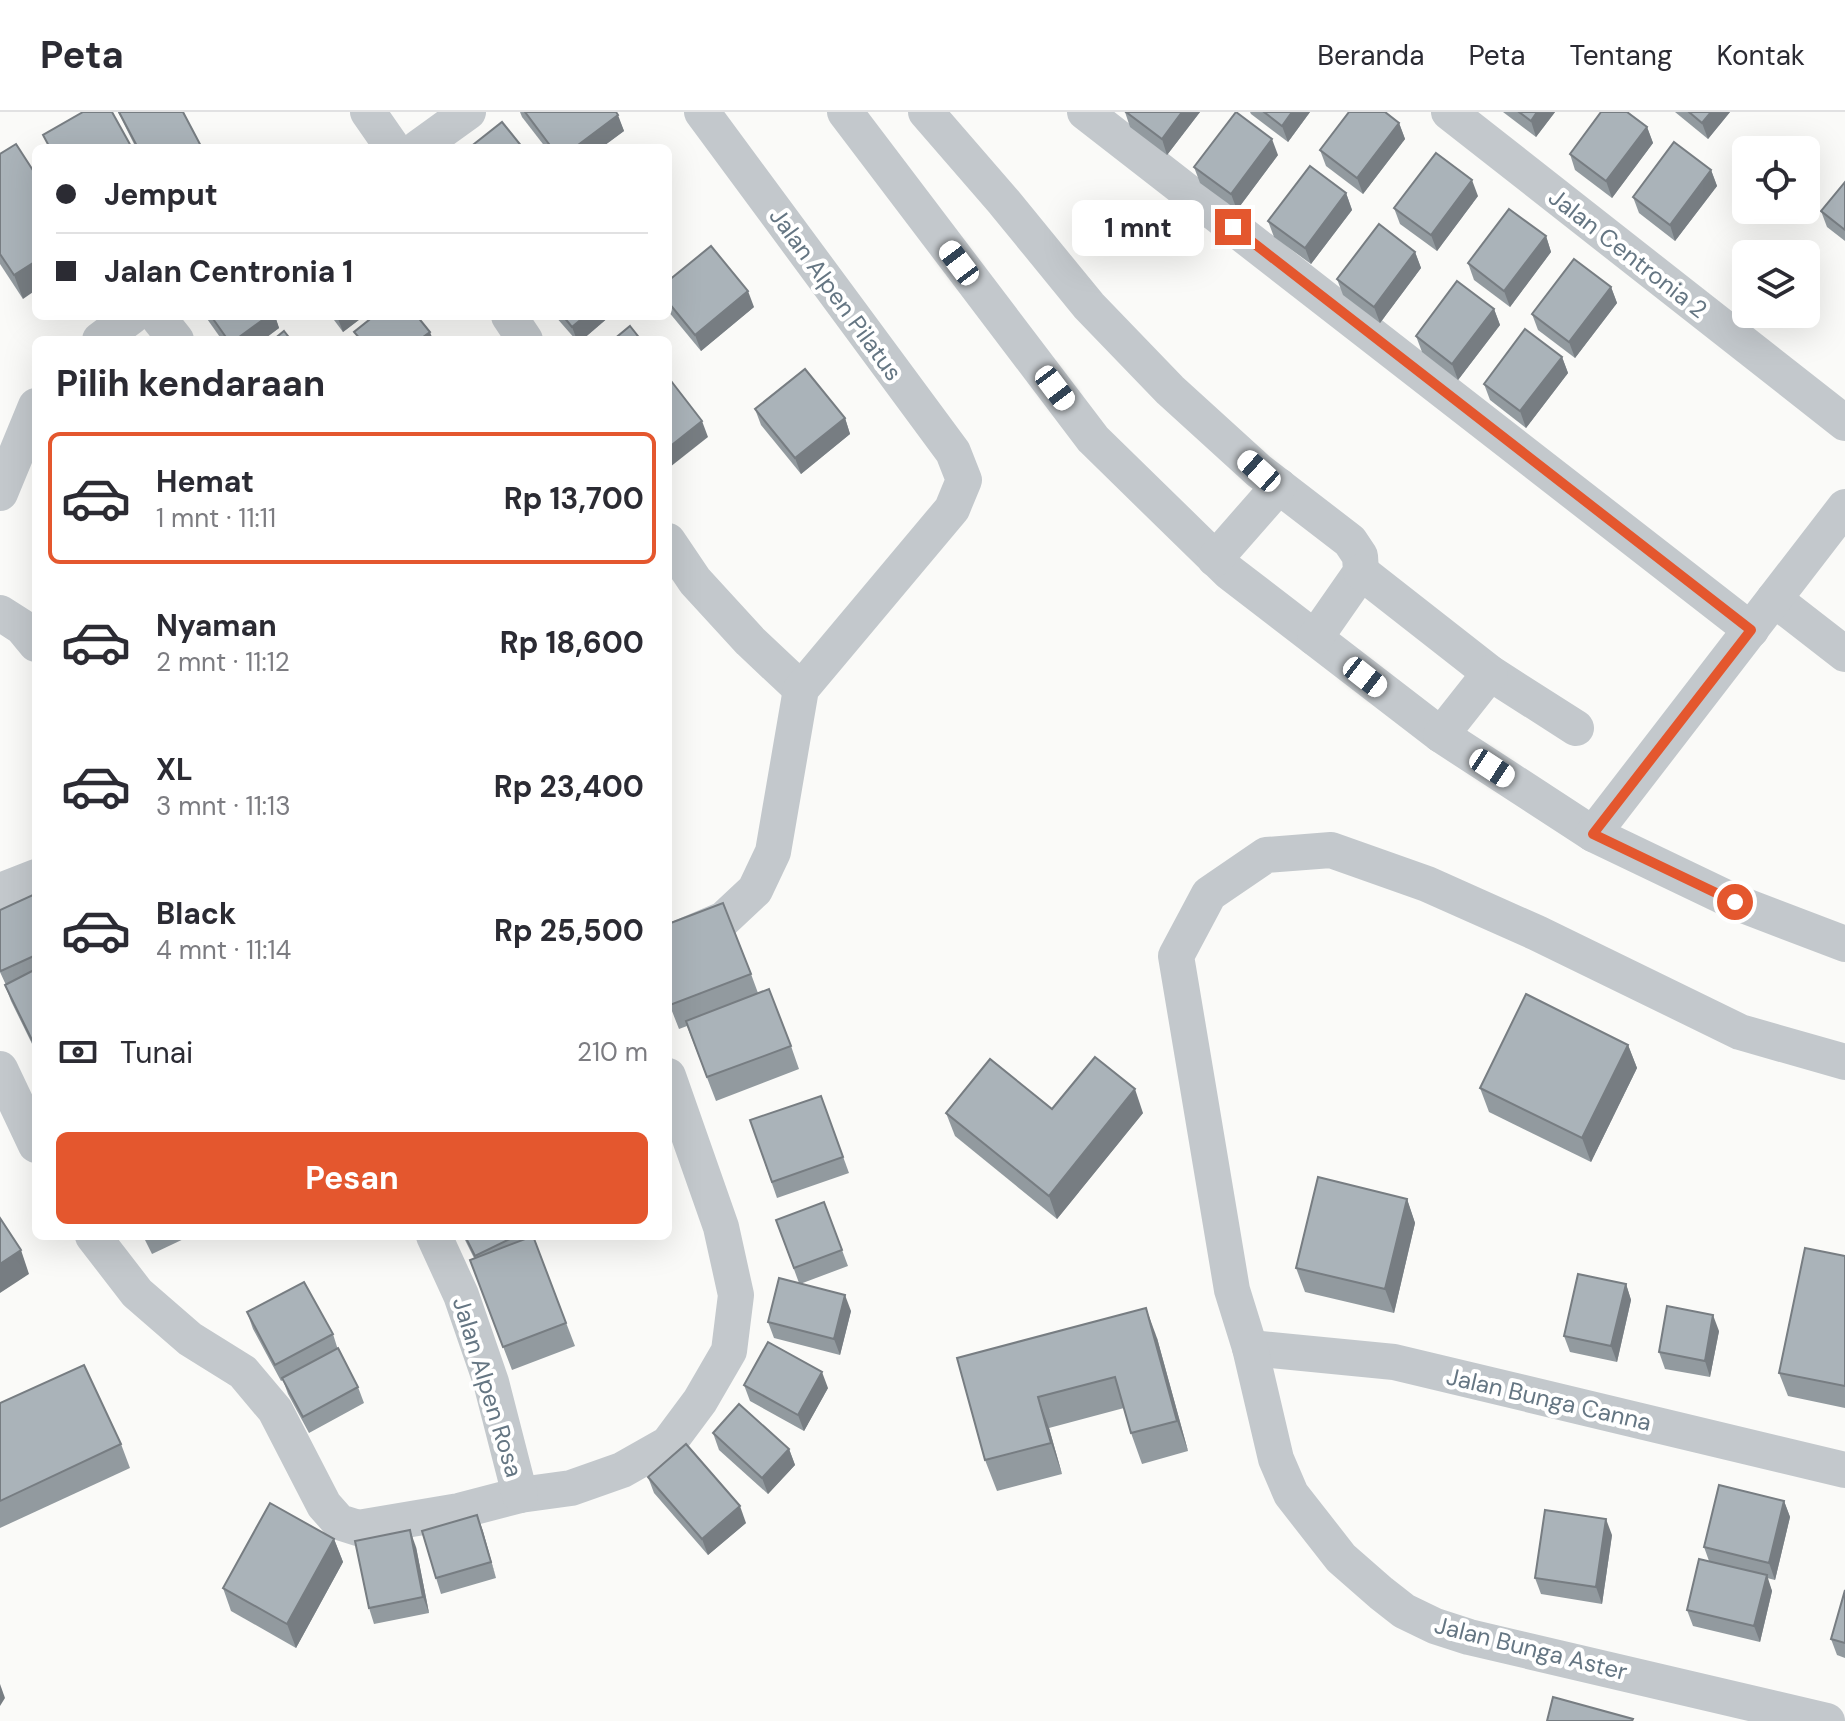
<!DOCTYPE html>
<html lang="id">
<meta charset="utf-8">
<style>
:root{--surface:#fff;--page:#f2f2f3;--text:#2b2b33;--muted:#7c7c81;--line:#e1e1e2;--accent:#e4572e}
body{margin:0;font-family:"DM Sans",sans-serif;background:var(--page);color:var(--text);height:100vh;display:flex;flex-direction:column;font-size:30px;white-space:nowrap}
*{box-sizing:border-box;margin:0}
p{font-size:26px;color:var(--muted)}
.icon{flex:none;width:44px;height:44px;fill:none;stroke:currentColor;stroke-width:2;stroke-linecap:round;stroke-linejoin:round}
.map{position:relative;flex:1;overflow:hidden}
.side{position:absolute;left:32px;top:224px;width:640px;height:904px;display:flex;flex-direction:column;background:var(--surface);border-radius:12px;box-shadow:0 8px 32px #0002}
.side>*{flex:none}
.hud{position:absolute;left:32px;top:32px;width:640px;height:176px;border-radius:12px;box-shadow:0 8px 32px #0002;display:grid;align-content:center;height:176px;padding:0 24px;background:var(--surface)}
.fabs{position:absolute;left:1732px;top:24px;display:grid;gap:16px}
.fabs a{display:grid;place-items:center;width:88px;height:88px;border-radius:12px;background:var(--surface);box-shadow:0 8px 32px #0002;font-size:40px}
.end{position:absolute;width:36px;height:36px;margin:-18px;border:10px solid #e4572e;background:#fff;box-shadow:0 0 0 4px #fff}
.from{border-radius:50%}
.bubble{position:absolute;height:56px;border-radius:12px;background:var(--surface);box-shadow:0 8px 32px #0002;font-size:26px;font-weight:700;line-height:56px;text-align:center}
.car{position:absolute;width:24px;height:48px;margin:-24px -12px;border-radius:10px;box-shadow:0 0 6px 2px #0007;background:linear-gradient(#fff 24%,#345 0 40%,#fff 0 76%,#345 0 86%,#fff 0)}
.hud b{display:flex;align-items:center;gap:28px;height:76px;font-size:30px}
.hud b+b{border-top:2px solid var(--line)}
.hud i{width:20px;height:20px;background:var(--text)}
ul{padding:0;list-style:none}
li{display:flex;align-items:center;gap:24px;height:132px;margin:0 16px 12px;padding:0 8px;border:4px solid transparent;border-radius:12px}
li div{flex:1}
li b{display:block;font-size:30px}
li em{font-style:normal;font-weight:700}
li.on{border-color:var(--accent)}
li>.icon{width:72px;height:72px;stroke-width:1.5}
h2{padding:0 24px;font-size:36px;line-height:96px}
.pay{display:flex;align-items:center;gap:20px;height:88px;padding:0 24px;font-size:30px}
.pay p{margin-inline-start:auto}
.cta{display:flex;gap:16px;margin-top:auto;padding:16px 24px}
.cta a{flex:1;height:92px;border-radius:12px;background:var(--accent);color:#fff;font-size:32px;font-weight:700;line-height:92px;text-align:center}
header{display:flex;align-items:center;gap:48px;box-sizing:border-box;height:112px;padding:0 40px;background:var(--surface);border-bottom:2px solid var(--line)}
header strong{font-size:38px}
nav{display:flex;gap:44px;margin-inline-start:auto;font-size:28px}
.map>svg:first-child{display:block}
</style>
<header>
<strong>Peta</strong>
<nav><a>Beranda</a><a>Peta</a><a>Tentang</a><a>Kontak</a></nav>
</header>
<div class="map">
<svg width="1845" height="1609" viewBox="0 0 1845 1609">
<rect width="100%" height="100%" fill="#fafaf8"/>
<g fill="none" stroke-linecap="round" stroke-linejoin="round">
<g stroke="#c3c8cc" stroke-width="36">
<polyline points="368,0 393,36"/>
<polyline points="845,0 1093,327 1229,460 1441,623 1593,722 1735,790 1845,832"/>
<polyline points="926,0 1004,90 1089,194 1170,278 1259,359 1350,429 1360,444 1361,460 1315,526"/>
<polyline points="1085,0 1751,518"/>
<polyline points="1449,0 1845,311"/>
<polyline points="418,36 468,0"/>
<polyline points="157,204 176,228"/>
<polyline points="509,204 525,228"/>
<polyline points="100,228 132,204"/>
<polyline points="0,381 36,294"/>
<polyline points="668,429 695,469 750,529 801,577"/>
<polyline points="1215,447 1279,374"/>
<polyline points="1361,460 1490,561 1576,616"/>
<polyline points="1774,487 1845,542"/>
<polyline points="0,501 22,515 36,532"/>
<polyline points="1441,623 1490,561"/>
<polyline points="1593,722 1845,395"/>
<polyline points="0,779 36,765"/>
<polyline points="668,831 724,807 755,778 773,740 801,577 952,397 964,368 953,340 702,0"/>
<polyline points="0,957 36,1033"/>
<polyline points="93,1124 137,1181 190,1227 243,1260 275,1298 324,1393 339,1410 358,1416 459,1399 520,1383 571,1376 622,1358 668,1332 700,1289 729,1239 736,1183 721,1115 668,964"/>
<polyline points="434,1124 461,1183 491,1270 520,1383"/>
<polyline points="1250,1236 1394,1250 1845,1358"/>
<polyline points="1827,1609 1469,1525 1435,1514 1404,1499 1381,1481 1341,1446 1291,1382 1276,1347 1250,1236 1232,1178 1176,844 1209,782 1266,743 1331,738 1427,772 1537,821 1740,920 1845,950"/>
</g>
</g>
<g fill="#929a9f">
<polygon points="118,0 183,0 202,36 136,36"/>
<polygon points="520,0 616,0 624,19 601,36 546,36 522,5"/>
<polygon points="1125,0 1200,0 1167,43 1130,15"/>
<polygon points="1250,0 1310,0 1288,30 1251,2"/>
<polygon points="1503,0 1555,0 1536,25"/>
<polygon points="1675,0 1730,0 1708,27"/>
<polygon points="1399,11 1405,27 1363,82 1326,54 1320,38"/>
<polygon points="1647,15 1653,31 1612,86 1575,58 1570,42"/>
<polygon points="0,42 23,187 0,152"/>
<polygon points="1278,43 1237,98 1200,71 1194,55"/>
<polygon points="1711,58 1717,74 1675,129 1639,101 1633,85"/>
<polygon points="1845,70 1845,129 1827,115 1821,99"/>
<polygon points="1346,81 1352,98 1311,152 1274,125 1268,109"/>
<polygon points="1478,84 1437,139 1400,112 1394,96"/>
<polygon points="1546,124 1551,140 1510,195 1474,168 1468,151"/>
<polygon points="1415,140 1421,156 1380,211 1343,183 1337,167"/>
<polygon points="668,169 754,195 701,239 668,199"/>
<polygon points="1611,175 1617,191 1575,246 1538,218 1532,202"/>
<polygon points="1494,197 1500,213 1458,268 1422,240 1416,224"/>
<polygon points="205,204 275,204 279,216 263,228 222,228"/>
<polygon points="331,204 364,204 343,220"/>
<polygon points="555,204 610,204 582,228 576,228"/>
<polygon points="1562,245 1568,261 1526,316 1490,288 1484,272"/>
<polygon points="755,297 845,306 850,322 801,362 761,313"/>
<polygon points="36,784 36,940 11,889 5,873 6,873 0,860 0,798"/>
<polygon points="668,812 751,862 758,881 791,934 799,957 716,989 687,914 679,917 668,889"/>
<polygon points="1628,933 1637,956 1591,1050 1489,1000 1480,976"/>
<polygon points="821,984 849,1061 777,1086 750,1008"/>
<polygon points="1052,997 1143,1001 1057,1107 955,1024 946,1001"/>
<polygon points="1407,1087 1415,1111 1394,1201 1305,1180 1296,1156"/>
<polygon points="824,1090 848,1154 800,1172 851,1199 840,1243 774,1226 768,1210 799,1171 776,1108"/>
<polygon points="143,1124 190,1124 152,1142"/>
<polygon points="463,1124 524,1124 525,1127 533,1124 575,1234 512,1258 470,1148 474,1146"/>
<polygon points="1845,1144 1845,1296 1788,1284 1779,1261"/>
<polygon points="1626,1172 1631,1188 1617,1250 1570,1240 1564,1224"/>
<polygon points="247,1200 333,1222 338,1238 358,1275 364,1291 309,1321 288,1282 283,1268 281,1269 253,1217"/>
<polygon points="1719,1219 1710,1265 1665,1257 1659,1240"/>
<polygon points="1157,1226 1188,1339 1142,1352 1131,1321 1124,1296 1049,1316 1062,1362 997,1379 985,1348 957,1246"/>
<polygon points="744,1273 828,1276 804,1319 750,1289"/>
<polygon points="0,1291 121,1332 130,1356 0,1416"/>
<polygon points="713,1321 789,1337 795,1353 768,1382 719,1338"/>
<polygon points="648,1365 746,1411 708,1443 654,1381"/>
<polygon points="1784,1389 1790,1405 1775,1468 1767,1466 1772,1479 1760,1530 1693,1514 1687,1498 1709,1449 1704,1435"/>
<polygon points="477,1403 496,1466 441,1482 436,1466"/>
<polygon points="1612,1423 1602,1492 1541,1482 1535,1466"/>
<polygon points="334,1427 343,1450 296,1536 231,1499 223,1476"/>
<polygon points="416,1435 429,1501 374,1512 369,1496"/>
<polygon points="1845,1478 1845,1546 1837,1543 1831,1527"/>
</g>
<g fill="#777d82">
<polygon points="1182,0 1200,0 1167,43 1162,27"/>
<polygon points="1292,0 1310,0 1288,30 1282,14"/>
<polygon points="1537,0 1555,0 1536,25 1531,9"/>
<polygon points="1711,0 1730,0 1708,27 1702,11"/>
<polygon points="618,3 624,19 601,36 574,36"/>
<polygon points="1399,11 1405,27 1363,82 1357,66"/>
<polygon points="1647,15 1653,31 1612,86 1606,69"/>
<polygon points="1272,27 1278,43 1237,98 1231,82"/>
<polygon points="1711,58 1717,74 1675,129 1670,113"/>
<polygon points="1472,68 1478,84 1437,139 1431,123"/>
<polygon points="1346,81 1352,98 1311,152 1305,136"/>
<polygon points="1546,124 1551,140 1510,195 1504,179"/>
<polygon points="1415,140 1421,156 1380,211 1374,195"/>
<polygon points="36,149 36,178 23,187 14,163"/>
<polygon points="1611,175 1617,191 1575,246 1569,230"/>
<polygon points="748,179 754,195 701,239 695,223"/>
<polygon points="1494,197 1500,213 1458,268 1452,252"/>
<polygon points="268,204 275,204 279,216 263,228 235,228"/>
<polygon points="337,204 364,204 343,220"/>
<polygon points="585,204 610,204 582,228 577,228 572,215"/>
<polygon points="430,220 433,228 419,228"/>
<polygon points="1562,245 1568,261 1526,316 1520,299"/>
<polygon points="845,306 850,322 801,362 795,346"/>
<polygon points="702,309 708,325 670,355 668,350 668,336"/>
<polygon points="1628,933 1637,956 1591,1050 1582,1026"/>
<polygon points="1135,977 1143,1001 1057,1107 1049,1084"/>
<polygon points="1407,1087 1415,1111 1394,1201 1385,1177"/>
<polygon points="21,1138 29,1162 0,1181 0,1152"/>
<polygon points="1626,1172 1631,1188 1617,1250 1611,1234"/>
<polygon points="845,1183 851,1199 840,1243 834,1227"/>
<polygon points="1146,1196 1157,1226 1188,1339 1177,1309"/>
<polygon points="1713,1203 1719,1219 1710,1265 1705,1249"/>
<polygon points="822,1260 828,1276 804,1319 798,1303"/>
<polygon points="1038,1285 1049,1316 1062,1362 1051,1331"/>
<polygon points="789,1337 795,1353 768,1382 762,1366"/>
<polygon points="1784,1389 1790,1405 1775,1468 1769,1451"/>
<polygon points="740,1394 746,1411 708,1443 702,1427"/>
<polygon points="477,1403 483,1419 496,1466 491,1450"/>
<polygon points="1606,1407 1612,1423 1602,1492 1596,1475"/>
<polygon points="410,1418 416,1435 429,1501 423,1485"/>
<polygon points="334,1427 343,1450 296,1536 287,1512"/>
<polygon points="1767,1463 1772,1479 1760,1530 1754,1514"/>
<polygon points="0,1572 5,1586 0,1594"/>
</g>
<g fill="#aab3b9" stroke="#777d82" stroke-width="2">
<polygon points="83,0 112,0 132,36 50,36 43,23"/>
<polygon points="119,0 183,0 202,36 138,36"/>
<polygon points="525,0 616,0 618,3 574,36 552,36"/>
<polygon points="1126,0 1182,0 1162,27"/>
<polygon points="1236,0 1272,27 1231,82 1194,55"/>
<polygon points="1264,0 1292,0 1282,14"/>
<polygon points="1349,0 1385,0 1399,11 1357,66 1320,38"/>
<polygon points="1519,0 1537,0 1531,9"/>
<polygon points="1601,0 1627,0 1647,15 1606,69 1570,42"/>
<polygon points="1689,0 1711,0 1702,11"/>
<polygon points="502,10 523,36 469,36"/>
<polygon points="1674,30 1711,58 1670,113 1633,85"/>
<polygon points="16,32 36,63 36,149 14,163 0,142 0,42"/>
<polygon points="1436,41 1472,68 1431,123 1394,96"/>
<polygon points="1310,54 1346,81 1305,136 1268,109"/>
<polygon points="1845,70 1845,118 1821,99"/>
<polygon points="1509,97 1546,124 1504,179 1468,151"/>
<polygon points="1379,112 1415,140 1374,195 1337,167"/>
<polygon points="711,134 748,179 695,223 668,190 668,169"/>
<polygon points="1574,147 1611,175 1569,230 1532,202"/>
<polygon points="1457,169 1494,197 1452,252 1416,224"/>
<polygon points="211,204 268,204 235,228 228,228"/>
<polygon points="374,204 417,204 430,220 419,228 361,228 354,220"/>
<polygon points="563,204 585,204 572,215"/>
<polygon points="630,214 641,228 613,228"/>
<polygon points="1525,217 1562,245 1520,299 1484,272"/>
<polygon points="284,219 291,228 273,228"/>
<polygon points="805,257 845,306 795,346 755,297"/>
<polygon points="668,265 702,309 668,336"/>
<polygon points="35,782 36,784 36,843 1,859 0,857 0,798"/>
<polygon points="723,791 751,862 670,893 668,887 668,812"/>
<polygon points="36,857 36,927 32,928 5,873"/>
<polygon points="769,877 791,934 707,965 686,909"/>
<polygon points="1526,882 1628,933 1582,1026 1480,976"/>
<polygon points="1095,945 1135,977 1049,1084 946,1001 990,947 1052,997"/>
<polygon points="821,984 843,1045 772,1070 750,1008"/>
<polygon points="1318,1065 1407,1087 1385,1177 1296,1156"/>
<polygon points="824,1090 842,1138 794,1156 776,1108"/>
<polygon points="0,1106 21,1138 0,1152"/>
<polygon points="465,1124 516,1124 475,1144"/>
<polygon points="533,1124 566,1211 503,1235 470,1148"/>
<polygon points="1805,1136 1845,1144 1845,1274 1779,1261"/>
<polygon points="1578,1162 1626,1172 1611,1234 1564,1224"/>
<polygon points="779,1166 845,1183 834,1227 768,1210"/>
<polygon points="304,1170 333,1222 275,1253 247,1200"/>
<polygon points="1667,1194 1713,1203 1705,1249 1659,1240"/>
<polygon points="1146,1196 1177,1309 1131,1321 1115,1265 1038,1285 1051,1331 985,1348 957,1246"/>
<polygon points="768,1230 822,1260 798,1303 744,1273"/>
<polygon points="338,1236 358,1275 303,1305 282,1266"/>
<polygon points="84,1253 121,1332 0,1389 0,1291"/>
<polygon points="739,1292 789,1337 762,1366 713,1321"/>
<polygon points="686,1332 740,1394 702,1427 648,1365"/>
<polygon points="1719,1373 1784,1389 1769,1451 1704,1435"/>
<polygon points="270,1391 334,1427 287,1512 223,1476"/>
<polygon points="1545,1398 1606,1407 1596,1475 1535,1466"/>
<polygon points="477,1403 491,1450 436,1466 422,1419"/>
<polygon points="410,1418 423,1485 369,1496 355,1429"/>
<polygon points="1699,1447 1767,1463 1754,1514 1687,1498"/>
<polygon points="1845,1478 1845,1531 1831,1527"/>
<polygon points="1553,1585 1633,1607 1632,1609 1547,1609"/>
</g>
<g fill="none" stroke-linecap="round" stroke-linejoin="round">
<polyline stroke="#e4572e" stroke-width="10" points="1233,115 1751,518 1593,722 1735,790"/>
</g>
<g text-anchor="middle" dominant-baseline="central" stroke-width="8" stroke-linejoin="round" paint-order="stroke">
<g font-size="24" fill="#657683" stroke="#fff">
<text transform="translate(1628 141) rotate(38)">Jalan Centronia 2</text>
<text transform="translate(836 182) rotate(54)">Jalan Alpen Pilatus</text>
<text transform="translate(488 1275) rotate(73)">Jalan Alpen Rosa</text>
<text transform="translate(1549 1287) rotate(13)">Jalan Bunga Canna</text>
<text transform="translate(1531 1536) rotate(14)">Jalan Bunga Aster</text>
</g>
</g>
</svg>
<div class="fabs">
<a><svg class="icon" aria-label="locate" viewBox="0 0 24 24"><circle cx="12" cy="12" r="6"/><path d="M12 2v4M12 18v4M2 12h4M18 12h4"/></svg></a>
<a><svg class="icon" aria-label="layers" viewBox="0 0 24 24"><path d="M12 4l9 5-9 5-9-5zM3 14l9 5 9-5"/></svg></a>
</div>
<i class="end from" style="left:1735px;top:790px"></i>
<i class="end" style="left:1233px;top:115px"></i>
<div class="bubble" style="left:1072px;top:88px;width:132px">1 mnt</div>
<i class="car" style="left:959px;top:151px;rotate:323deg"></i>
<i class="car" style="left:1055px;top:276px;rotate:143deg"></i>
<i class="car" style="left:1259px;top:359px;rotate:312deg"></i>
<i class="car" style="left:1365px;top:565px;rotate:128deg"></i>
<i class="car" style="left:1492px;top:656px;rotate:123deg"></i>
<div class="hud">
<b><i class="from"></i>Jemput</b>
<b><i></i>Jalan Centronia 1</b>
</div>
<section class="side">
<h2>Pilih kendaraan</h2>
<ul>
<li class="on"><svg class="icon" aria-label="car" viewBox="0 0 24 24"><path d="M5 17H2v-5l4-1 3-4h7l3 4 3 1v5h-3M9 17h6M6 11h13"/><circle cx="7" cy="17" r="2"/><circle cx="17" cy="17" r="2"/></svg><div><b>Hemat</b><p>1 mnt · 11:11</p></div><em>Rp 13,700</em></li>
<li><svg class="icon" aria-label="car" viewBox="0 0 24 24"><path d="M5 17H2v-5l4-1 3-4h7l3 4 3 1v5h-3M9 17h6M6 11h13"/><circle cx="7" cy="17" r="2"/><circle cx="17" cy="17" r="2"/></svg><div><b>Nyaman</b><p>2 mnt · 11:12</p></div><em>Rp 18,600</em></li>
<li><svg class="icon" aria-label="car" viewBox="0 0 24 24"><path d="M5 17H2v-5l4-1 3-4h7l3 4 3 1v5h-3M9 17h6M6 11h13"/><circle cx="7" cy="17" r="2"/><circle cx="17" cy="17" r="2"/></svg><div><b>XL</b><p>3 mnt · 11:13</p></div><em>Rp 23,400</em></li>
<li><svg class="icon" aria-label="car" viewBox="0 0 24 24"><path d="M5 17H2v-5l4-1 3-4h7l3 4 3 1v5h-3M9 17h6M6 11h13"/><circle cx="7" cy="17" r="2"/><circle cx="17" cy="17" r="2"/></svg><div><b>Black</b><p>4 mnt · 11:14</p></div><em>Rp 25,500</em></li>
</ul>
<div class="pay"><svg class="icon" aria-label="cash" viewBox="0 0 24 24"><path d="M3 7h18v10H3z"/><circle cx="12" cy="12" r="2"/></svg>Tunai<p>210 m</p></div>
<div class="cta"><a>Pesan</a></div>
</section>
</div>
